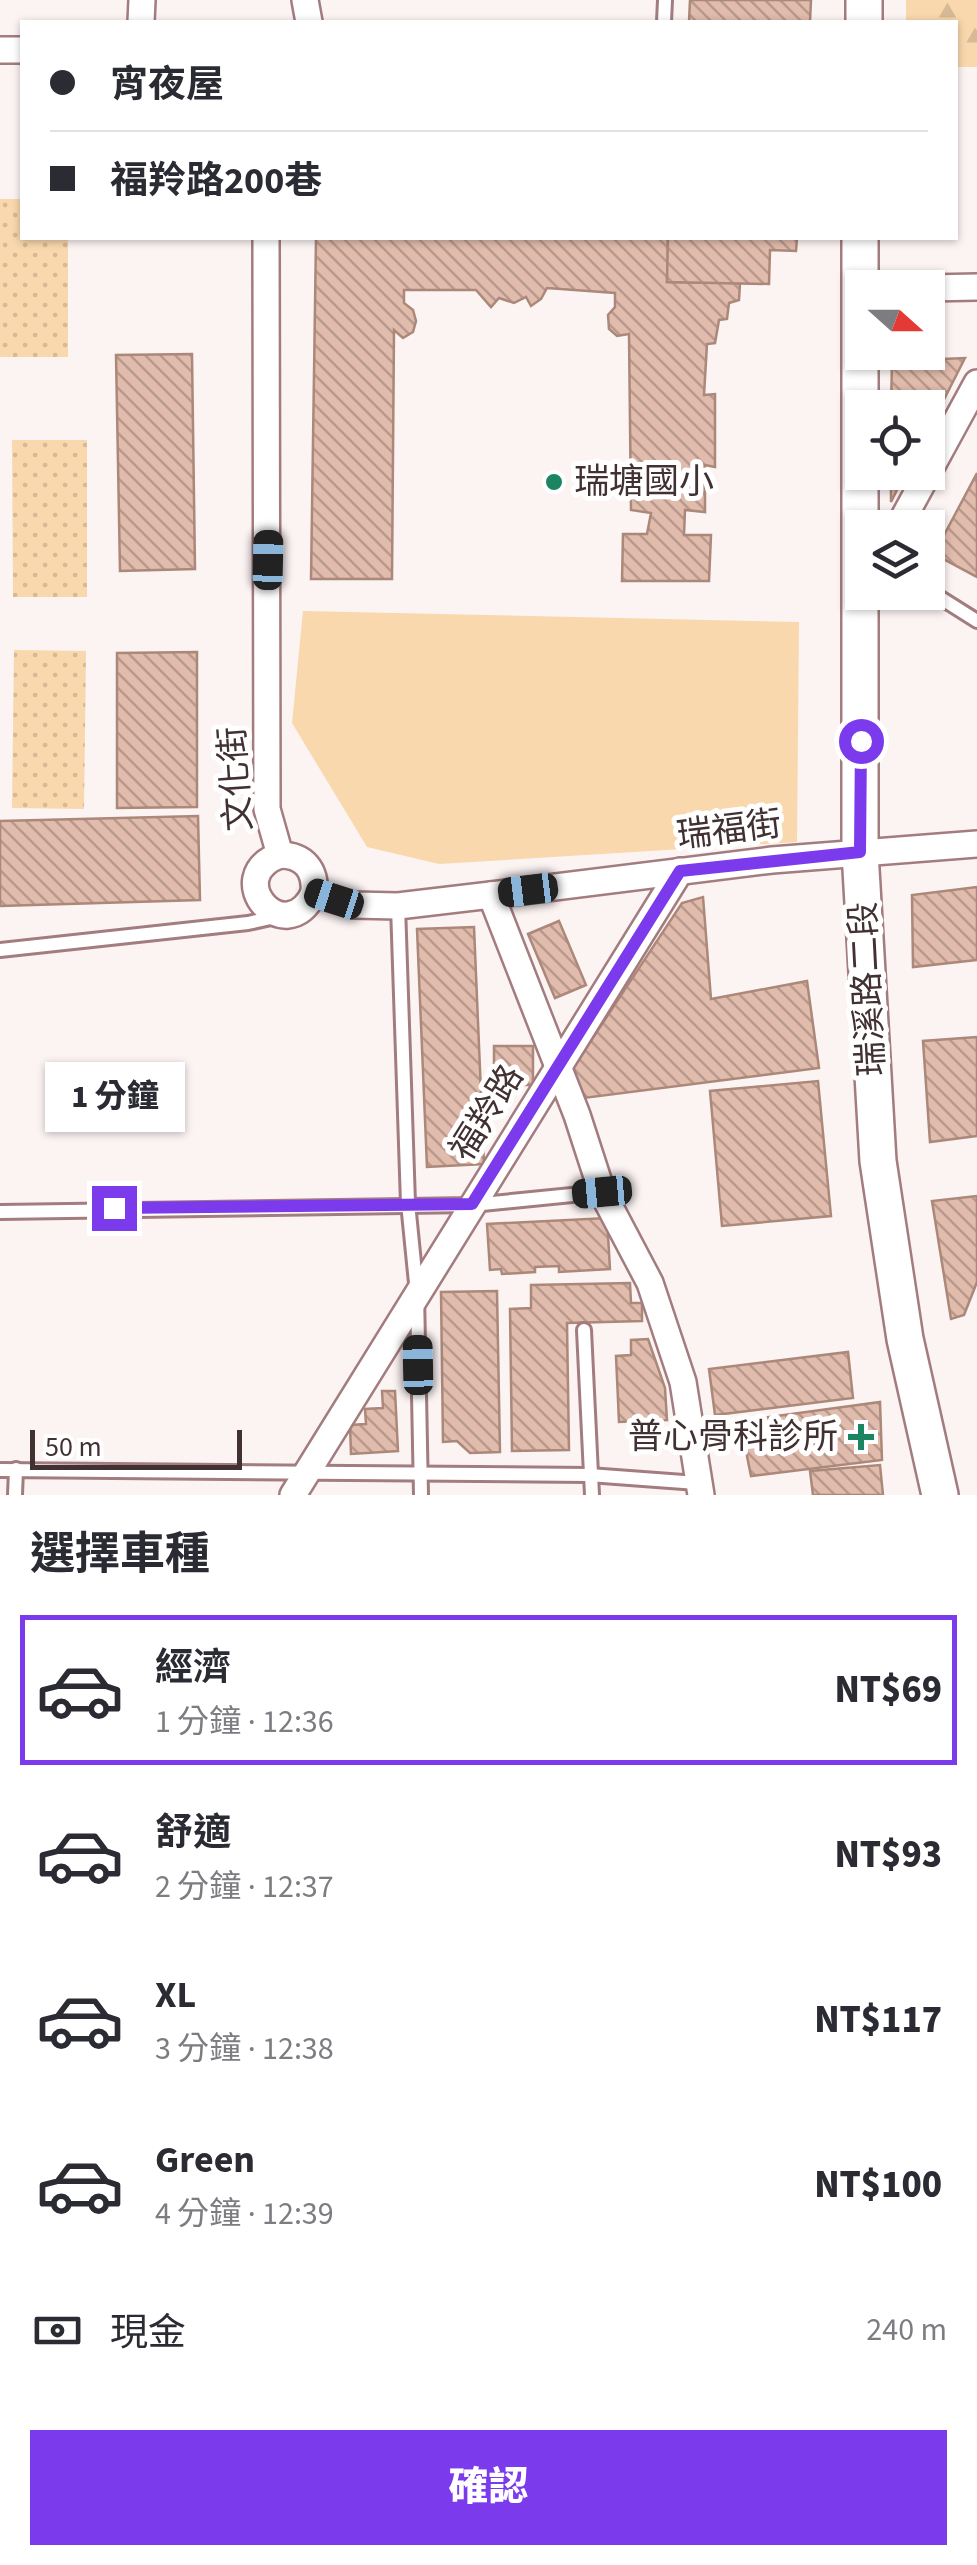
<!DOCTYPE html>
<html lang="zh-TW">
<meta charset="utf-8">
<style>
:root{--surface:#fff;--page:#f2f2f3;--text:#2b2b33;--muted:#7c7c81;--line:#e1e1e2;--accent:#7c3aed}
body{margin:0;font-family:"Source Sans 3","Noto Sans TC",sans-serif;background:var(--page);color:var(--text);height:100vh;display:flex;flex-direction:column;font-size:38px;white-space:nowrap}
*{box-sizing:border-box;margin:0}
p{font-size:32px;color:var(--muted)}
.icon{flex:none;width:55px;height:55px;fill:none;stroke:currentColor;stroke-width:2;stroke-linecap:round;stroke-linejoin:round}
.map{position:relative;height:1495px;overflow:hidden}
.panel{display:flex;flex-direction:column;background:var(--surface);flex:1}
.panel>*{flex:none}
.hud{position:absolute;left:20px;top:20px;width:938px;height:220px;border-radius:0px;box-shadow:0 2px 8px #0004;display:grid;align-content:center;height:220px;padding:0 30px;background:var(--surface)}
.needle{width:65px;rotate:111deg}
.controls{position:absolute;left:845px;top:270px;display:grid;gap:20px}
.controls a{display:grid;place-items:center;width:100px;height:100px;border-radius:0px;background:var(--surface);box-shadow:0 2px 8px #0004;font-size:50px}
.scale{position:absolute;left:30px;bottom:25px;width:212px;box-sizing:border-box;padding-left:10px;border:5px solid #423132;border-top:0;font-size:28px;line-height:35px;white-space:nowrap;color:#423132;-webkit-text-stroke:8px #fff;paint-order:stroke}
.end{position:absolute;width:45px;height:45px;margin:-22px;border:12px solid #7c3aed;background:#fff;box-shadow:0 0 0 5px #fff}
.from{border-radius:50%}
.bubble{position:absolute;height:70px;border-radius:0px;background:var(--surface);box-shadow:0 2px 8px #0004;font-size:32px;font-weight:800;line-height:70px;text-align:center}
.car{position:absolute;width:30px;height:60px;margin:-30px -15px;border-radius:12px;box-shadow:0 0 8px 2px #0007;background:linear-gradient(#222 24%,#8ab4d8 0 40%,#222 0 76%,#8ab4d8 0 86%,#222 0)}
.hud b{display:flex;align-items:center;gap:35px;height:95px;font-size:38px}
.hud b+b{border-top:2px solid var(--line)}
.hud i{width:25px;height:25px;background:var(--text)}
ul{padding:0;list-style:none}
li{display:flex;align-items:center;gap:30px;height:150px;margin:0 20px 15px;padding:0 10px;border:5px solid transparent;border-radius:0px}
li div{flex:1}
li b{display:block;font-size:38px}
li em{font-style:normal;font-weight:800}
li.selected{border-color:var(--accent)}
li>.icon{width:90px;height:90px;stroke-width:1.5}
h2{padding:0 30px;font-size:45px;line-height:120px}
.pay{display:flex;align-items:center;gap:25px;height:110px;padding:0 30px;font-size:38px}
.pay p{margin-inline-start:auto}
.cta{display:flex;gap:20px;margin-top:auto;padding:20px 30px}
.cta a{flex:1;height:115px;border-radius:0px;background:var(--accent);color:#fff;font-size:40px;font-weight:800;line-height:115px;text-align:center}
.map>svg:first-child{display:block}
</style>
<div class="map">
<svg width="977" height="1495" viewBox="0 0 977 1495">
<defs>
<pattern id="grass-dots" width="8" height="8" patternUnits="userSpaceOnUse" patternTransform="scale(2.5)"><rect width="8" height="8" fill="#f9d8ad"/><path d="M2 2h.1M6 6h.1" fill="none" stroke="#d7ba95" stroke-width="1.8" stroke-linecap="round"/></pattern>
<pattern id="forest-firs" width="22" height="20" patternUnits="userSpaceOnUse" patternTransform="scale(2.5)"><rect width="22" height="20" fill="#f9d8ad"/><path d="M5 1l3.5 6h-7zM16 11l3.5 6h-7z" fill="#d7ba95"/></pattern>
<pattern id="building-back-hatch" width="6" height="6" patternUnits="userSpaceOnUse" patternTransform="scale(2.5)"><rect width="6" height="6" fill="#e1bbac"/><path d="M-1 5l2 2M0 0l6 6M5-1l2 2" fill="none" stroke="#b8998d"/></pattern>
</defs>
<rect width="100%" height="100%" fill="#fcf3f3"/>
<g fill="url(#grass-dots)">
<polygon points="0,199 22,199 22,238 68,238 68,357 0,357"/>
<polygon points="12,440 87,440 87,597 13,597"/>
<polygon points="14,650 86,651 84,809 12,808"/>
</g>
<polygon fill="url(#forest-firs)" points="906,0 977,0 977,67 955,67 955,22 906,22"/>
<polygon fill="#f9d8ad" points="303,611 799,622 797,842 439,864 367,847 292,723"/>
<g fill="url(#building-back-hatch)" stroke="#ab8879" stroke-width="2.5">
<polygon points="690,0 811,0 810,22 689,22"/>
<polygon points="316,238 668,238 667,282 740,283 739,300 729,303 727,319 719,320 715,343 707,344 704,395 715,394 715,467 705,465 705,512 685,510 684,535 711,535 709,581 622,581 623,534 647,534 651,513 631,510 629,334 617,336 609,329 608,315 615,307 615,293 547,288 541,299 531,306 526,297 514,303 499,298 491,307 476,290 404,290 404,303 413,310 416,321 413,332 403,338 394,330 392,579 311,579"/>
<polygon points="668,238 797,238 796,251 770,250 769,284 667,282"/>
<polygon points="192,354 195,569 120,571 116,355"/>
<polygon points="965,358 928,431 928,408 891,408 892,361"/>
<polygon points="891,472 906,472 891,502"/>
<polygon points="977,473 977,577 934,554"/>
<polygon points="197,652 197,807 117,808 117,653"/>
<polygon points="198,816 200,900 0,906 0,821"/>
<polygon points="977,887 977,960 913,967 912,895"/>
<polygon points="703,897 711,999 807,981 819,1068 584,1098 573,1068 682,903"/>
<polygon points="559,921 586,985 555,998 528,934"/>
<polygon points="474,927 484,1164 427,1167 417,929"/>
<polygon points="977,1037 977,1136 930,1142 923,1041"/>
<rect x="494" y="1046" width="39" height="39"/>
<polygon points="818,1081 831,1216 722,1226 710,1091"/>
<polygon points="977,1196 977,1282 964,1315 951,1319 932,1201"/>
<polygon points="607,1218 610,1269 559,1272 559,1266 535,1267 535,1272 502,1274 501,1269 490,1270 487,1224"/>
<polygon points="630,1283 631,1303 642,1303 642,1321 567,1323 569,1450 512,1451 510,1309 531,1308 531,1285"/>
<polygon points="497,1291 500,1452 470,1453 457,1441 443,1442 441,1292"/>
<polygon points="648,1339 665,1388 667,1420 619,1422 616,1356 631,1355 631,1340"/>
<polygon points="848,1352 853,1398 715,1415 709,1369"/>
<polygon points="382,1391 395,1391 398,1451 351,1454 350,1425 366,1424 365,1409 383,1408"/>
<polygon points="880,1402 882,1460 751,1476 740,1421"/>
<polygon points="880,1465 883,1495 813,1495 810,1471"/>
</g>
<g fill="none" stroke-linecap="round" stroke-linejoin="round">
<g stroke="#a37c7f" stroke-width="18">
<g id="lane">
<polyline points="664,22 665,0"/>
<polyline points="928,590 977,621"/>
<polyline points="398,906 408,1203 417,1293 421,1495"/>
<polyline points="0,950 248,923 280,916"/>
<polyline points="0,1212 472,1205 602,1192"/>
<polyline points="584,1330 592,1495"/>
<polyline points="0,1470 589,1475 697,1483"/>
<polyline points="15,1495 16,1469"/>
</g>
</g>
<g stroke="#a37c7f" stroke-width="30">
<g id="street">
<polyline points="305,0 309,22"/>
<polyline points="141,22 142,0"/>
<polyline points="0,50 22,50"/>
<polyline points="266,238 267,809 280,855"/>
<polyline points="928,288 977,287"/>
<polyline points="898,528 977,383"/>
<path d="M280 855C220 877 285 952 314 893"/>
<path d="M280 855C304 855 316 870 314 893"/>
<polyline points="314,893 353,905 398,906 491,895 577,1115 602,1192 650,1283 683,1382 701,1495"/>
<polyline points="491,895 772,860 977,844"/>
<polyline points="293,1495 680,871"/>
</g>
</g>
<g stroke="#a37c7f" stroke-width="40">
<g id="secondary">
<polyline points="864,22 864,0"/>
<polyline points="860,238 860,852 878,1161 905,1339 940,1495"/>
</g>
</g>
<use href="#lane" stroke="#fff" stroke-width="12"/>
<use href="#street" stroke="#fff" stroke-width="25"/>
<use href="#secondary" stroke="#fff" stroke-width="35"/>
</g>
<g fill="none" stroke-linecap="round" stroke-linejoin="round">
<polyline stroke="#7c3aed" stroke-width="12" points="114,1208 472,1204 680,871 860,852 861,741"/>
</g>
<g fill="#1b8562" stroke="#fff" stroke-width="4">
<circle cx="554" cy="482" r="10"/>
<path d="M856 1422h10v10h10v10h-10v10h-10v-10h-10v-10h10z"/>
</g>
<g text-anchor="middle" dominant-baseline="central" stroke-width="10" stroke-linejoin="round" paint-order="stroke">
<g font-size="35" fill="#423132" stroke="#fff" text-anchor="start">
<text x="574" y="482">瑞塘國小</text>
<text x="838" y="1437" text-anchor="end">普心骨科診所</text>
</g>
<g font-size="35" fill="#423132" stroke="#fff">
<text transform="translate(236 779) rotate(-94)">文化街</text>
<text transform="translate(729 830) rotate(-7)">瑞福街</text>
<text transform="translate(868 989) rotate(-93)">瑞溪路二段</text>
<text transform="translate(487 1113) rotate(-58)">福羚路</text>
</g>
</g>
</svg>
<div class="controls">
<a><svg class="needle" viewBox="-14 -14 28 28"><path d="M0-13l5 13h-10z" fill="#e53935"/><path d="M0 13l5-13h-10z" fill="#7c7c81"/></svg></a>
<a><svg class="icon" aria-label="locate" viewBox="0 0 24 24"><circle cx="12" cy="12" r="6"/><path d="M12 2v4M12 18v4M2 12h4M18 12h4"/></svg></a>
<a><svg class="icon" aria-label="layers" viewBox="0 0 24 24"><path d="M12 4l9 5-9 5-9-5zM3 14l9 5 9-5"/></svg></a>
</div>
<div class="scale">50 m</div>
<i class="end from" style="left:861px;top:741px"></i>
<i class="end" style="left:114px;top:1208px"></i>
<div class="bubble" style="left:45px;top:1062px;width:140px">1 分鐘</div>
<i class="car" style="left:268px;top:560px;rotate:1deg"></i>
<i class="car" style="left:528px;top:890px;rotate:263deg"></i>
<i class="car" style="left:334px;top:899px;rotate:288deg"></i>
<i class="car" style="left:602px;top:1192px;rotate:265deg"></i>
<i class="car" style="left:418px;top:1365px;rotate:359deg"></i>
<div class="hud">
<b><i class="from"></i>宵夜屋</b>
<b><i></i>福羚路200巷</b>
</div>
</div>
<section class="panel">
<h2>選擇車種</h2>
<ul>
<li class="selected"><svg class="icon" aria-label="car" viewBox="0 0 24 24"><path d="M5 17H2v-5l4-1 3-4h7l3 4 3 1v5h-3M9 17h6M6 11h13"/><circle cx="7" cy="17" r="2"/><circle cx="17" cy="17" r="2"/></svg><div><b>經濟</b><p>1 分鐘 · 12:36</p></div><em>NT$69</em></li>
<li><svg class="icon" aria-label="car" viewBox="0 0 24 24"><path d="M5 17H2v-5l4-1 3-4h7l3 4 3 1v5h-3M9 17h6M6 11h13"/><circle cx="7" cy="17" r="2"/><circle cx="17" cy="17" r="2"/></svg><div><b>舒適</b><p>2 分鐘 · 12:37</p></div><em>NT$93</em></li>
<li><svg class="icon" aria-label="car" viewBox="0 0 24 24"><path d="M5 17H2v-5l4-1 3-4h7l3 4 3 1v5h-3M9 17h6M6 11h13"/><circle cx="7" cy="17" r="2"/><circle cx="17" cy="17" r="2"/></svg><div><b>XL</b><p>3 分鐘 · 12:38</p></div><em>NT$117</em></li>
<li><svg class="icon" aria-label="car" viewBox="0 0 24 24"><path d="M5 17H2v-5l4-1 3-4h7l3 4 3 1v5h-3M9 17h6M6 11h13"/><circle cx="7" cy="17" r="2"/><circle cx="17" cy="17" r="2"/></svg><div><b>Green</b><p>4 分鐘 · 12:39</p></div><em>NT$100</em></li>
</ul>
<div class="pay"><svg class="icon" aria-label="cash" viewBox="0 0 24 24"><path d="M3 7h18v10H3z"/><circle cx="12" cy="12" r="2"/></svg>現金<p>240 m</p></div>
<div class="cta"><a>確認</a></div>
</section>
